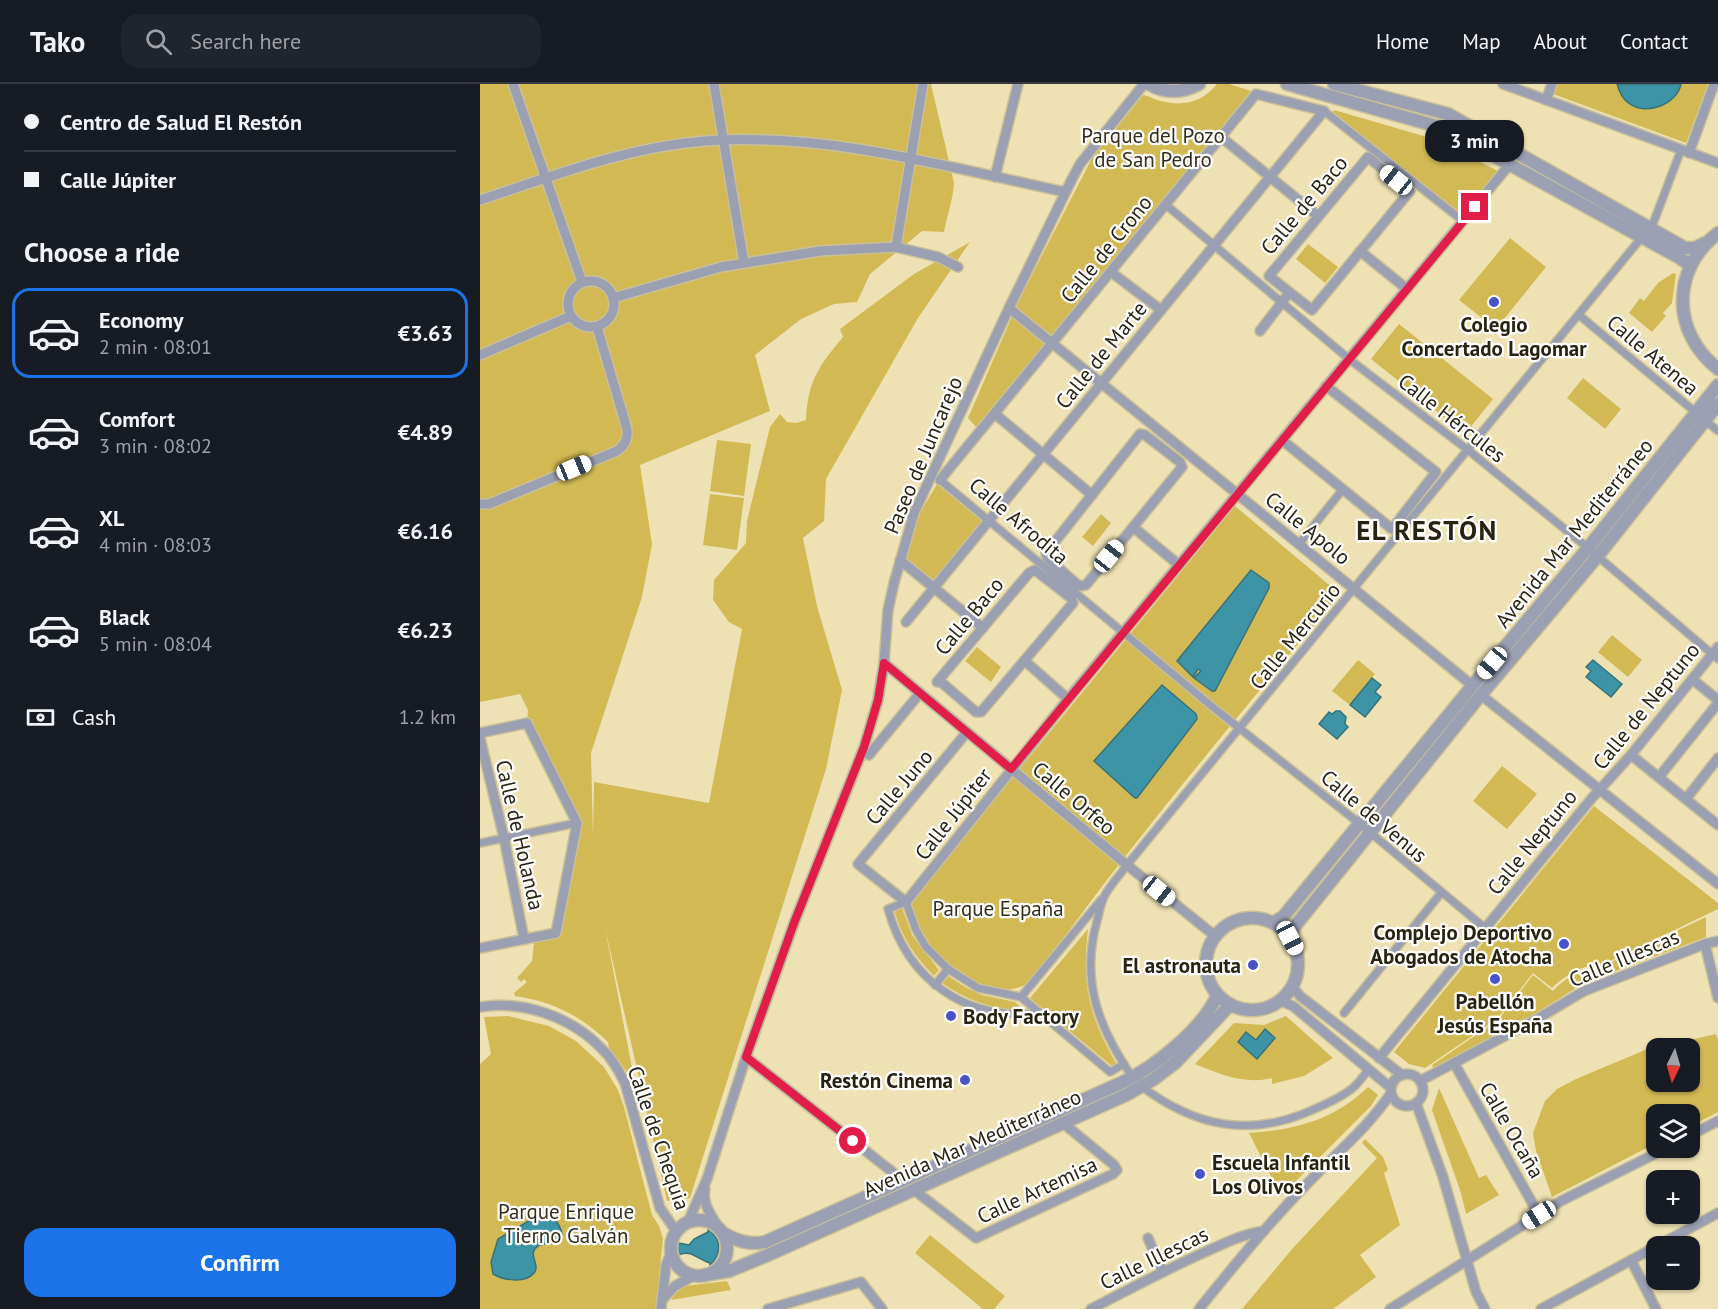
<!DOCTYPE html>
<meta charset="utf-8">
<style>
:root{--surface:#171b24;--page:#20242c;--text:#f1f3f6;--muted:#9ea1a6;--line:#363941;--accent:#1a73e8}
body{margin:0;font-family:"PT Sans",sans-serif;background:var(--page);color:var(--text);height:100vh;display:flex;flex-direction:column;font-size:22px;white-space:nowrap}
*{box-sizing:border-box;margin:0}
p{font-size:20px;color:var(--muted)}
.icon{flex:none;width:33px;height:33px;fill:none;stroke:currentColor;stroke-width:2;stroke-linecap:round;stroke-linejoin:round}
.map{position:relative;flex:1;overflow:hidden}
.side{display:flex;flex-direction:column;background:var(--surface);width:480px}
.side>*{flex:none}
.hud{display:grid;align-content:center;height:132px;padding:0 24px;background:var(--surface)}
.needle{width:39px;rotate:185deg}
.buttons{position:absolute;left:1166px;top:954px;display:grid;gap:12px}
.buttons a{display:grid;place-items:center;width:54px;height:54px;border-radius:12px;background:var(--surface);box-shadow:0 2px 4px #0004;font-size:30px}
.end{position:absolute;width:27px;height:27px;margin:-14px;border:8px solid #e11d48;background:#fff;box-shadow:0 0 0 3px #fff}
.from{border-radius:50%}
.bubble{position:absolute;height:42px;border-radius:18px;background:var(--surface);box-shadow:0 2px 4px #0004;font-size:20px;font-weight:800;line-height:42px;text-align:center}
.car{position:absolute;width:18px;height:36px;margin:-18px -9px;border-radius:8px;box-shadow:0 0 4px 2px #0007;background:linear-gradient(#fff 24%,#345 0 40%,#fff 0 76%,#345 0 86%,#fff 0)}
.hud b{display:flex;align-items:center;gap:21px;height:57px;font-size:22px}
.hud b+b{border-top:2px solid var(--line)}
.hud i{width:15px;height:15px;background:var(--text)}
ul{padding:0;list-style:none}
li{display:flex;align-items:center;gap:18px;height:90px;margin:0 12px 9px;padding:0 12px;border:3px solid transparent;border-radius:18px}
li div{flex:1}
li b{display:block;font-size:22px}
li em{font-style:normal;font-weight:800}
li.on{border-color:var(--accent)}
li>.icon{width:54px;height:54px;stroke-width:1.5}
h2{padding:0 24px;font-size:27px;line-height:72px}
.pay{display:flex;align-items:center;gap:15px;height:66px;padding:0 24px;font-size:22px}
.pay p{margin-inline-start:auto}
.action{display:flex;gap:12px;margin-top:auto;padding:12px 24px}
.action a{flex:1;height:69px;border-radius:18px;background:var(--accent);color:#fff;font-size:24px;font-weight:800;line-height:69px;text-align:center}
header{display:flex;align-items:center;gap:36px;box-sizing:border-box;height:84px;padding:0 30px;background:var(--surface);border-bottom:2px solid var(--line)}
header strong{font-size:28px}
nav{display:flex;gap:33px;margin-inline-start:auto;font-size:21px}
.search{width:420px;height:54px;background:var(--page);display:flex;align-items:center;gap:15px;box-sizing:border-box;padding:0 21px;border-radius:18px;color:var(--muted);font-size:22px}
main{display:flex;flex:1;min-height:0}
.map>svg:first-child{display:block}
</style>
<header>
<strong>Tako</strong>
<div class="search"><svg class="icon" aria-label="search" viewBox="0 0 24 24"><circle cx="10" cy="10" r="6"/><path d="M15 15l6 6"/></svg>Search here</div>
<nav><a>Home</a><a>Map</a><a>About</a><a>Contact</a></nav>
</header>
<main>
<section class="side">
<div class="hud">
<b><i class="from"></i>Centro de Salud El Restón</b>
<b><i></i>Calle Júpiter</b>
</div>
<h2>Choose a ride</h2>
<ul>
<li class="on"><svg class="icon" aria-label="car" viewBox="0 0 24 24"><path d="M5 17H2v-5l4-1 3-4h7l3 4 3 1v5h-3M9 17h6M6 11h13"/><circle cx="7" cy="17" r="2"/><circle cx="17" cy="17" r="2"/></svg><div><b>Economy</b><p>2 min · 08:01</p></div><em>€3.63</em></li>
<li><svg class="icon" aria-label="car" viewBox="0 0 24 24"><path d="M5 17H2v-5l4-1 3-4h7l3 4 3 1v5h-3M9 17h6M6 11h13"/><circle cx="7" cy="17" r="2"/><circle cx="17" cy="17" r="2"/></svg><div><b>Comfort</b><p>3 min · 08:02</p></div><em>€4.89</em></li>
<li><svg class="icon" aria-label="car" viewBox="0 0 24 24"><path d="M5 17H2v-5l4-1 3-4h7l3 4 3 1v5h-3M9 17h6M6 11h13"/><circle cx="7" cy="17" r="2"/><circle cx="17" cy="17" r="2"/></svg><div><b>XL</b><p>4 min · 08:03</p></div><em>€6.16</em></li>
<li><svg class="icon" aria-label="car" viewBox="0 0 24 24"><path d="M5 17H2v-5l4-1 3-4h7l3 4 3 1v5h-3M9 17h6M6 11h13"/><circle cx="7" cy="17" r="2"/><circle cx="17" cy="17" r="2"/></svg><div><b>Black</b><p>5 min · 08:04</p></div><em>€6.23</em></li>
</ul>
<div class="pay"><svg class="icon" aria-label="cash" viewBox="0 0 24 24"><path d="M3 7h18v10H3z"/><circle cx="12" cy="12" r="2"/></svg>Cash<p>1.2 km</p></div>
<div class="action"><a>Confirm</a></div>
</section>
<div class="map">
<svg width="1238" height="1225" viewBox="0 0 1238 1225">
<rect width="100%" height="100%" fill="#eee2b4"/>
<g fill="#d2b954" fill-rule="evenodd">
<path d="M0 0H451L474 99C473 116 467 131 464 148L442 147 390 190 377 218 354 220 321 235 275 271 290 327 160 381 172 460 162 513 111 669 113 752 114 698 229 719 262 545 249 538 233 516 234 496 266 459 267 437 290 343 300 330 307 338 316 339 326 336C328 296 339 282 363 253L360 245 434 190 490 158 438 234 346 395 344 437 323 454 337 522 362 606 346 685 210 1114 187 1117 125 844 155 999 129 964 128 958C101 932 72 917 35 912L34 909 47 898 44 895 41 898 37 894 52 877 54 858 79 854 98 747 47 637 48 626 40 610 0 618Z"/>
<path d="M737 0H749L771 7 608 210 496 343 488 334 540 214 611 76 663 11C670 12 675 16 681 17 703 23 723 18 737 0Z"/>
<polygon points="1076,0 1228,0 1206,59 1073,10"/>
<polygon points="854,26 954,55 1018,87 981,134 853,29"/>
<polygon points="1030,154 1066,183 1016,245 979,216"/>
<polygon points="828,160 858,183 845,199 816,175"/>
<polygon points="1193,189 1196,190 1192,219 1183,229 1186,232 1172,248 1149,229 1160,214 1164,217 1178,199"/>
<polygon points="919,240 1013,315 985,350 891,275"/>
<polygon points="1103,294 1141,325 1125,345 1087,314"/>
<polygon points="237,356 271,360 264,412 230,407"/>
<polygon points="457,400 502,437 452,498 425,474 436,435"/>
<polygon points="230,410 264,414 257,466 223,461"/>
<path d="M755 422 860 510C781 604 702 699 627 796 608 820 591 845 572 869 565 878 556 893 546 900 533 908 520 906 506 902 470 891 436 857 430 819Z"/>
<polygon points="621,430 631,439 613,462 602,453"/>
<polygon points="1132,551 1162,576 1148,593 1118,568"/>
<polygon points="497,563 521,583 511,598 485,577"/>
<polygon points="878,576 895,590 870,621 852,607"/>
<polygon points="1022,682 1057,710 1027,745 993,717"/>
<path d="M1114 722 1238 819V825L1126 879C1107 879 1085 891 1072 904L1053 889 1017 935 945 984 929 980 914 968Z"/>
<path d="M422 824 432 851 459 886 454 892C434 872 422 853 414 826Z"/>
<path d="M1226 833V853L1102 900 1048 934 954 985 952 981 1018 936 1053 891 1073 907C1086 893 1107 881 1127 880Z"/>
<path d="M608 845C602 901 608 930 636 979L632 982 550 914Z"/>
<path d="M468 892 487 904 502 911 535 918 545 927C514 926 488 917 462 899Z"/>
<polygon points="28,932 69,942 96,957 124,983 138,1006 144,1023 172,1131 179,1142 183,1154 176,1225 0,1225 0,980 11,970 4,933"/>
<path d="M806 932 853 974 824 992 792 1000V994C765 1001 739 990 715 980L754 939 784 941Z"/>
<path d="M1236 950 1238 956V1028L1209 1043V1030H1176V1059L1072 1113 1056 1067 1053 1049 1065 1017 1077 1005 1096 995 1165 966ZM1209 964V998H1176V964Z"/>
<path d="M888 1003 898 1011 891 1022 801 1112 769 1049C815 1046 854 1036 888 1003Z"/>
<polygon points="959,1004 999,1094 1006,1091 1019,1111 986,1130 981,1109 952,1026"/>
<polygon points="885,1055 903,1073 908,1086 904,1089 920,1141 880,1171 896,1193 853,1225 762,1225 813,1164 897,1074 882,1059"/>
<polygon points="450,1151 525,1212 514,1225 503,1225 435,1169"/>
<polygon points="247,1197 251,1206 191,1216 197,1207 204,1202"/>
</g>
<g fill="#3d94a7" stroke="#37727a" stroke-width="1.5">
<path d="M1137 0H1201C1197 20 1167 32 1150 20 1143 16 1139 7 1137 0Z"/>
<polygon points="771,486 789,499 789,504 735,607 732,607 714,594 721,587 718,585 713,593 697,577"/>
<polygon points="1113,576 1142,600 1131,613 1106,593 1111,587 1106,583"/>
<polygon points="892,594 901,601 895,608 901,613 885,633 870,621"/>
<polygon points="682,601 716,630 717,635 657,714 655,714 614,677"/>
<polygon points="856,627 860,627 866,633 865,640 868,643 857,655 839,640 849,628 852,630"/>
<polygon points="785,945 795,954 777,975 758,958 766,948 776,956"/>
<path d="M59 1131C73 1131 79 1137 82 1150L76 1159C71 1160 61 1159 57 1163 47 1170 61 1181 54 1189 45 1200 23 1196 13 1190L11 1178 18 1155Z"/>
<path d="M228 1145C243 1155 241 1170 230 1182V1179C217 1175 211 1165 198 1171V1159L209 1161 214 1155 228 1148Z"/>
</g>
<g fill="none" stroke-linecap="round" stroke-linejoin="round">
<g stroke="#cac097" stroke-width="10">
<g id="pedestrian">
<polyline points="844,27 983,137"/>
<polyline points="685,120 869,275 988,366 1108,464 1238,575"/>
<polyline points="1171,145 1201,66"/>
<polyline points="1099,231 1238,347"/>
<polyline points="460,396 729,620 880,740 1005,844"/>
<polyline points="819,460 863,405"/>
<polyline points="0,759 97,739"/>
<polyline points="455,901 468,885"/>
<polyline points="541,913 621,816"/>
<path d="M560 929C486 937 428 897 408 825L426 818 436 846 446 863 468 885 498 904 541 913 630 988 644 980"/>
<polyline points="864,929 961,809"/>
<path d="M653 994C619 945 600 897 617 837 619 829 621 818 625 811 631 800 640 791 647 781L1162 153"/>
<path d="M661 1002C714 1042 768 1054 830 1027 844 1021 863 1013 875 1002 880 997 885 990 889 985"/>
</g>
</g>
<g stroke="#cac097" stroke-width="12">
<g id="minor">
<polyline points="33,0 102,198"/>
<polyline points="234,0 264,179"/>
<polyline points="1023,0 1238,79"/>
<polyline points="1066,16 1072,0"/>
<polyline points="741,53 838,132"/>
<polyline points="1209,69 1234,0"/>
<polygon points="888,73 930,107 832,226 789,192"/>
<polyline points="515,93 538,0"/>
<path d="M0 116C73 92 147 63 225 57 347 48 467 83 585 108"/>
<polyline points="416,163 443,0"/>
<polyline points="880,167 927,205"/>
<polyline points="631,188 681,226"/>
<circle cx="111" cy="220" r="23"/>
<polyline points="133,214 241,183 340,167 416,163 458,173 478,183"/>
<polyline points="529,224 993,602"/>
<polyline points="780,247 809,209"/>
<polyline points="0,271 91,232"/>
<polyline points="515,330 612,411"/>
<polygon points="660,350 665,351 700,378 702,383 606,501 599,502 567,474 566,469"/>
<polyline points="802,356 912,445 956,388 846,302"/>
<path d="M0 420H9L137 367C145 361 148 355 147 345L117 243"/>
<polyline points="653,443 699,481"/>
<polyline points="420,476 503,544"/>
<polygon points="555,486 591,514 593,519 501,628 496,628 461,598 457,598 549,489"/>
<polyline points="426,538 844,27 776,10 460,396"/>
<polyline points="545,577 588,615"/>
<polyline points="404,579 647,781 735,852"/>
<polyline points="1212,595 1238,616"/>
<polyline points="1001,611 1238,800"/>
<polyline points="487,648 378,780 426,818 588,615 1030,80"/>
<polyline points="0,649 47,639 97,739 76,849 0,864"/>
<polyline points="0,654 24,754 44,855"/>
<polyline points="389,671 440,609"/>
<polyline points="1151,671 1238,741"/>
<polyline points="1179,693 1238,619"/>
<polyline points="1206,715 1238,674"/>
<polyline points="1225,860 1238,914"/>
<polyline points="813,903 820,912 922,991"/>
<polyline points="801,917 813,922 911,1004"/>
<path d="M0 923C43 916 92 933 122 965 132 974 139 987 145 999L180 1124 196 1147"/>
<polyline points="266,973 424,1097"/>
<polyline points="899,974 1112,714 1151,671 1238,563"/>
<polyline points="974,979 1059,1131"/>
<circle cx="927" cy="1006" r="16"/>
<polyline points="940,997 1057,935 1104,907 1225,860 1238,857"/>
<polyline points="936,1019 963,1093 996,1208 1005,1225"/>
<polyline points="1209,1052 1238,1037"/>
<path d="M225 1105C222 1120 231 1131 239 1144"/>
<polyline points="434,1106 496,1154 633,1090 637,1086 634,1081 583,1039"/>
<polyline points="208,1138 227,1095 266,973 314,839 384,663 398,616 404,579 408,526 414,499 434,429 529,224 592,95 600,80 664,0"/>
<polyline points="668,1154 683,1188"/>
<polyline points="1151,1176 1176,1225"/>
<polyline points="182,1216 195,1202 215,1191"/>
<polyline points="181,1225 186,1181 191,1169"/>
<polyline points="288,1225 381,1198 402,1225"/>
<path d="M611 1225C648 1206 685 1186 723 1169 743 1160 762 1150 784 1147"/>
<path d="M719 1225C753 1183 787 1141 824 1103 853 1072 888 1044 911 1009"/>
<polyline points="910,1225 1081,1117 1187,1064"/>
<polyline points="1061,1225 1238,1129"/>
</g>
</g>
<g stroke="#cac097" stroke-width="15">
<g id="tertiary">
<path d="M669 0C686 10 702 9 719 0"/>
<polyline points="807,0 963,44 1200,174 1210,181"/>
<polyline points="854,0 968,30 1205,164 1215,164 1225,159"/>
<path d="M1238 149C1191 185 1191 248 1238 285"/>
<circle cx="772" cy="880" r="46"/>
<polyline points="793,839 803,833 998,595 1108,464 1238,301"/>
<polyline points="810,854 815,842 995,618 1117,473 1238,320"/>
<circle cx="219" cy="1164" r="28"/>
<path d="M243 1149C257 1157 269 1161 285 1158L641 999C675 983 721 946 737 912"/>
<polyline points="225,1191 249,1187 288,1171 646,1011 674,995 695,979 750,921"/>
</g>
</g>
<use href="#pedestrian" stroke="#9b9fb2" stroke-width="7"/>
<use href="#minor" stroke="#9b9fb2" stroke-width="9"/>
<use href="#tertiary" stroke="#9b9fb2" stroke-width="12"/>
</g>
<g fill="none" stroke-linecap="round" stroke-linejoin="round">
<polyline stroke="#e11d48" stroke-width="8" points="373,1057 266,973 314,839 384,663 398,616 404,579 531,685 995,123"/>
</g>
<g fill="#4a52c8" stroke="#fff" stroke-width="2">
<circle cx="1014" cy="218" r="6"/>
<circle cx="1084" cy="860" r="6"/>
<circle cx="773" cy="881" r="6"/>
<circle cx="1015" cy="895" r="6"/>
<circle cx="471" cy="932" r="6"/>
<circle cx="485" cy="996" r="6"/>
<circle cx="720" cy="1090" r="6"/>
</g>
<g text-anchor="middle" dominant-baseline="central" stroke-width="4.5" stroke-linejoin="round" paint-order="stroke">
<g font-size="21" fill="#332e19" stroke="#fff">
<text x="673" y="51">Parque del Pozo<tspan x="673" dy="24">de San Pedro</tspan></text>
<text x="518" y="824">Parque España</text>
<text x="86" y="1127">Parque Enrique<tspan x="86" dy="24">Tierno Galván</tspan></text>
</g>
<g font-size="21" fill="#282311" stroke="#fff">
<text transform="translate(824 121) rotate(-50)">Calle de Baco</text>
<text transform="translate(626 165) rotate(-51)">Calle de Crono</text>
<text transform="translate(621 271) rotate(-51)">Calle de Marte</text>
<text transform="translate(1173 271) rotate(40)">Calle Atenea</text>
<text transform="translate(972 334) rotate(38)">Calle Hércules</text>
<text transform="translate(443 371) rotate(-67)">Paseo de Juncarejo</text>
<text transform="translate(539 437) rotate(40)">Calle Afrodita</text>
<text transform="translate(828 444) rotate(39)">Calle Apolo</text>
<text transform="translate(1094 449) rotate(-51)">Avenida Mar Mediterráneo</text>
<text transform="translate(489 532) rotate(-50)">Calle Baco</text>
<text transform="translate(815 552) rotate(-51)">Calle Mercurio</text>
<text transform="translate(1166 622) rotate(-51)">Calle de Neptuno</text>
<text transform="translate(419 703) rotate(-50)">Calle Juno</text>
<text transform="translate(594 714) rotate(40)">Calle Orfeo</text>
<text transform="translate(473 730) rotate(-52)">Calle Júpiter</text>
<text transform="translate(894 732) rotate(40)">Calle de Venus</text>
<text transform="translate(40 751) rotate(77)">Calle de Holanda</text>
<text transform="translate(1052 758) rotate(-51)">Calle Neptuno</text>
<text transform="translate(1144 874) rotate(-23)">Calle Illescas</text>
<text transform="translate(1032 1046) rotate(60)">Calle Ocaña</text>
<text transform="translate(179 1054) rotate(71)">Calle de Chequia</text>
<text transform="translate(492 1059) rotate(-24)">Avenida Mar Mediterráneo</text>
<text transform="translate(557 1106) rotate(-25)">Calle Artemisa</text>
<text transform="translate(674 1174) rotate(-26)">Calle Illescas</text>
</g>
<g font-size="21" font-weight="bold" fill="#282311" stroke="#fff" text-anchor="end">
<text x="1014" y="240" text-anchor="middle">Colegio<tspan x="1014" dy="24">Concertado Lagomar</tspan></text>
<text x="1072" y="848">Complejo Deportivo<tspan x="1072" dy="24">Abogados de Atocha</tspan></text>
<text x="761" y="881">El astronauta</text>
<text x="1015" y="917" text-anchor="middle">Pabellón<tspan x="1015" dy="24">Jesús España</tspan></text>
<text x="483" y="932" text-anchor="start">Body Factory</text>
<text x="473" y="996">Restón Cinema</text>
<text x="732" y="1078" text-anchor="start">Escuela Infantil<tspan x="732" dy="24">Los Olivos</tspan></text>
</g>
<g font-size="27" font-weight="bold" letter-spacing="1.5" fill="#282311" stroke="#fff">
<text x="947" y="446">EL RESTÓN</text>
</g>
</g>
</svg>
<div class="buttons">
<a><svg class="needle" viewBox="-14 -14 28 28"><path d="M0-13l5 13h-10z" fill="#e53935"/><path d="M0 13l5-13h-10z" fill="#9ea1a6"/></svg></a>
<a><svg class="icon" aria-label="layers" viewBox="0 0 24 24"><path d="M12 4l9 5-9 5-9-5zM3 14l9 5 9-5"/></svg></a>
<a>+</a>
<a>−</a>
</div>
<i class="end from" style="left:373px;top:1057px"></i>
<i class="end" style="left:995px;top:123px"></i>
<div class="bubble" style="left:945px;top:36px;width:99px">3 min</div>
<i class="car" style="left:916px;top:96px;rotate:309deg"></i>
<i class="car" style="left:94px;top:384px;rotate:68deg"></i>
<i class="car" style="left:629px;top:472px;rotate:39deg"></i>
<i class="car" style="left:1012px;top:579px;rotate:220deg"></i>
<i class="car" style="left:679px;top:807px;rotate:129deg"></i>
<i class="car" style="left:810px;top:854px;rotate:152deg"></i>
<i class="car" style="left:1059px;top:1131px;rotate:238deg"></i>
</div>
</main>
